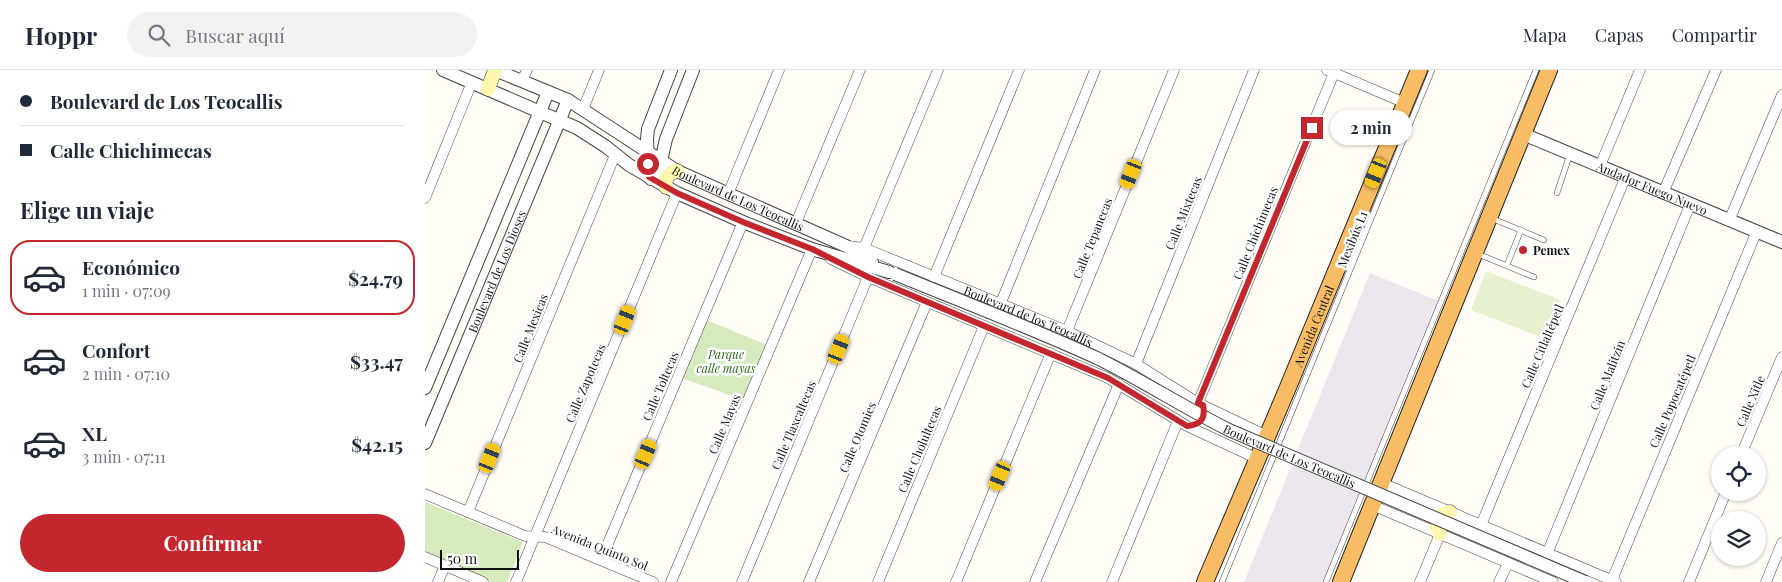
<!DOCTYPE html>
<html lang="es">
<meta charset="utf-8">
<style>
:root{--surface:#fff;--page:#f2f2f3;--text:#1f2937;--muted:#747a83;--line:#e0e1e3;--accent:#c4262e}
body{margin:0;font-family:"Playfair Display",serif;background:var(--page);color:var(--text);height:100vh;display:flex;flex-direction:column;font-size:19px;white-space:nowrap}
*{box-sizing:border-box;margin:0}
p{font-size:16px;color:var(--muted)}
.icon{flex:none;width:28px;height:28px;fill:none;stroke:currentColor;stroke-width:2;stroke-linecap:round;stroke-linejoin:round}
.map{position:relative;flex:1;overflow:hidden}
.side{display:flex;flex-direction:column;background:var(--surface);width:425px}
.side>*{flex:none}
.banner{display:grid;align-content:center;height:110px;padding:0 20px;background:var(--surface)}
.tools{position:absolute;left:1286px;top:376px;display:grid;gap:10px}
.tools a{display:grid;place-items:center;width:55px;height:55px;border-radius:50%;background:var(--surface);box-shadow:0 1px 4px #0004;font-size:25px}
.scale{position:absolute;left:15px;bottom:12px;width:79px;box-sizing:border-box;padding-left:5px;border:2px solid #111;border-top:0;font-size:14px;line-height:18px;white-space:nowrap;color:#111;-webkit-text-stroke:4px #fff;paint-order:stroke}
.end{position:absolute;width:22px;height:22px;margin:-11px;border:6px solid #c4262e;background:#fff;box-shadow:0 0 0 2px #fff}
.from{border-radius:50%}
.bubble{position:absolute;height:35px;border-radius:18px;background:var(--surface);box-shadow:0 1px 4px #0004;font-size:16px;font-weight:700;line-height:35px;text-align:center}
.car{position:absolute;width:15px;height:30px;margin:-15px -8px;border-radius:6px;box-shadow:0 0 4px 1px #0007;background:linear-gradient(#f5c518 24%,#345 0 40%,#f5c518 0 76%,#345 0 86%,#f5c518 0)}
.banner b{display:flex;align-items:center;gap:18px;height:48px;font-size:19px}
.banner b+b{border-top:1px solid var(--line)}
.banner i{width:12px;height:12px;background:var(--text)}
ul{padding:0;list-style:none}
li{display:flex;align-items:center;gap:15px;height:75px;margin:0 10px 8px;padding:0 10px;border:2px solid transparent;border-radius:20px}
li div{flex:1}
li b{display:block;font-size:19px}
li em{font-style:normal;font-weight:700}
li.current{border-color:var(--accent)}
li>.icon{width:45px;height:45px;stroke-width:1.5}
h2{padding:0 20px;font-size:22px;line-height:60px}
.button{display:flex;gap:10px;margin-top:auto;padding:10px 20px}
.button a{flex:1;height:58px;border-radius:30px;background:var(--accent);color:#fff;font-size:20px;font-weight:700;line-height:58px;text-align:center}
header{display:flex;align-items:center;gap:30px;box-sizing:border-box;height:70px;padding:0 25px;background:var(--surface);border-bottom:1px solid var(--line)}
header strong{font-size:24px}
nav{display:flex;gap:28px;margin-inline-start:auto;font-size:18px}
.search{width:350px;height:45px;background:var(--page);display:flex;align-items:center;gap:12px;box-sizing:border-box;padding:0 18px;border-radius:28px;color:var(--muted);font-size:19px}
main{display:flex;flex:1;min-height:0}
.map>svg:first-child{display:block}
</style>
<header>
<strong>Hoppr</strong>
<div class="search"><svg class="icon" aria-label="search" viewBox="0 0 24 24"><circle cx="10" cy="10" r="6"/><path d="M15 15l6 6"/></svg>Buscar aquí</div>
<nav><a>Mapa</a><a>Capas</a><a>Compartir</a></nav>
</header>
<main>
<section class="side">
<div class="banner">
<b><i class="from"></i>Boulevard de Los Teocallis</b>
<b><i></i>Calle Chichimecas</b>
</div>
<h2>Elige un viaje</h2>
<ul>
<li class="current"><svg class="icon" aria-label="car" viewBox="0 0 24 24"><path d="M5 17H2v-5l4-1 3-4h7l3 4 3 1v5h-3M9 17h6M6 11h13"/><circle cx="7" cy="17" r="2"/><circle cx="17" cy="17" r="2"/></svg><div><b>Económico</b><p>1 min · 07:09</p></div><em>$24.79</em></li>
<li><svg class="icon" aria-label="car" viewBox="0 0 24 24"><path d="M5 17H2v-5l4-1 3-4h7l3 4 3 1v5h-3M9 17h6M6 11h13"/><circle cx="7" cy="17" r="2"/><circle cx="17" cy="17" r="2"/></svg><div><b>Confort</b><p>2 min · 07:10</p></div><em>$33.47</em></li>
<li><svg class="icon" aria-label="car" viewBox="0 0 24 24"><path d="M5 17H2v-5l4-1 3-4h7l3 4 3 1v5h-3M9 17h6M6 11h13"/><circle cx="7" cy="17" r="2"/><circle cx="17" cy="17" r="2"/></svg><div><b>XL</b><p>3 min · 07:11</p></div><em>$42.15</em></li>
</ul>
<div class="button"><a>Confirmar</a></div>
</section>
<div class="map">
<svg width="1357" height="512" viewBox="0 0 1357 512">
<rect width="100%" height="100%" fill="#fffdf5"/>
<polygon fill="#eee6ef" points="945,203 1014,231 899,512 819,512"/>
<g fill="#d5ebbd">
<polygon points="279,249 342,275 318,330 257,308"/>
<polygon points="0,432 98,472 82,512 67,512 0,485"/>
</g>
<polygon fill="#e6f2cf" points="1061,201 1135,230 1120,269 1046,240"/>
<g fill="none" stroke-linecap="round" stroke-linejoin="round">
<g stroke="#444" stroke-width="6">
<g id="service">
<polyline points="1132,123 1145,84"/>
<polyline points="1066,148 1119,170"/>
<polyline points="1053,184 1109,207"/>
<polyline points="1082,195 1096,160"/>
<polyline points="797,512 1007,0"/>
<polyline points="901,512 1111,0"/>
</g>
</g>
<g stroke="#444" stroke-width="11">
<g id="minor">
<polyline points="902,0 980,33"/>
<polyline points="97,11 102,0"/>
<polyline points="158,39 174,0"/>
<polyline points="1175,96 1215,0"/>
<polyline points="1238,123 1291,0"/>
<polyline points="303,124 354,0"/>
<polyline points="0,128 47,12"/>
<polyline points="1304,151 1357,25"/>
<polyline points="371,153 435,0"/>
<path id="s1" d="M423 176 439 178 642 261 711 294 773 333 842 366"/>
<polyline points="439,178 513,0"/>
<polyline points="406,189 443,207 683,308 762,356 833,389"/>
<polyline points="509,207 594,0"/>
<polyline points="575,235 670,0"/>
<polyline points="642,261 749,0"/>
<polyline points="711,294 829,0"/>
<polyline points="773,333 909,3"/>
<polyline points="1316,385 1357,287"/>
<polyline points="957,413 1191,512"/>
<polyline points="0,424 100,466 120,467 228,512"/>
<polyline points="947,435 1128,512"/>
<polyline points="43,442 190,85"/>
<polyline points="1056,455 1201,106"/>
<polyline points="1122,484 1265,135"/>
<polyline points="0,487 58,512"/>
<polyline points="176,490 318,152"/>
<polyline points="1187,510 1331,163"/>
<polyline points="13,512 20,496"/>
<polyline points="91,512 252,123"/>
<polyline points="246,512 387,179 393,182"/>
<polyline points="317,512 443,207"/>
<polyline points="384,512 502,232"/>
<polyline points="453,512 559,256"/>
<polyline points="531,512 626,283"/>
<polyline points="610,512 694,314"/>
<polyline points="687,512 753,351"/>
<polyline points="995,512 1015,464"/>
<polyline points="1074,512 1083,493"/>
<polyline points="1264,512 1301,422"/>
<polyline points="1341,512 1357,473"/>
</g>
</g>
<g stroke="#444" stroke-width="14">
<g id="tertiary">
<polyline points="18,0 152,58 180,76 204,95 252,123 318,152 387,179 464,202"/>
<path id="s2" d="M70 0 143 30 252 101 421 176 447 192"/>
<path id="s3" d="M1098 64 1357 172"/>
<polyline points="224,107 222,69 223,59 246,0"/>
<polyline points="226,109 234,100 241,69 268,0"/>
<polyline points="0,318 123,22"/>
<path id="s4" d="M0 373 143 30"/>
</g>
</g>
<g stroke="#333" stroke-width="15">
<g id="secondary">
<polyline points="63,19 70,0"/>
<path d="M241 117C239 109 243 103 252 101"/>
<polyline points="1015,464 1012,456 1018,444 1025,442"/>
</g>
</g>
<g stroke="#222" stroke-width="18">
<g id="trunk">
<path id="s5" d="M780 512 861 322 994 0"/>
<polyline points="916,512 1124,0"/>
</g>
</g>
<use href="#service" stroke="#fff" stroke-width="5"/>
<use href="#minor" stroke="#fff" stroke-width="10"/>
<use href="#tertiary" stroke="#fff" stroke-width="12"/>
<use href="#secondary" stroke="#fff6b0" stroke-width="14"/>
<use href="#trunk" stroke="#f7bc64" stroke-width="16"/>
<g stroke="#444" stroke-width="14" stroke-linecap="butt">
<g id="tertiary-bridge">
<path id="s6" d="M470 204C538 232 607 258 674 289 718 311 760 338 804 360L1160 512"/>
</g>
</g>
<use href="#tertiary-bridge" stroke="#fff" stroke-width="12"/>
</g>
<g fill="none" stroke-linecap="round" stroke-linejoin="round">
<path stroke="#c4262e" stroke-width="6" d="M223 94 224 107 252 123 318 152 387 179 443 207 683 308 762 356C775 355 781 349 778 335L773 333 887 58"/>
</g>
<circle fill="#c4262e" stroke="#fff" stroke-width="2" cx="1098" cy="180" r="5"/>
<g text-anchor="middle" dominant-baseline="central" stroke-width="5" stroke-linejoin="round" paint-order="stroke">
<g font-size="12" fill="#111" stroke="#fff">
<text stroke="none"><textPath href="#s3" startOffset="140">Andador Fuego Nuevo</textPath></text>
<text stroke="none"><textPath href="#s2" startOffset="276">Boulevard de Los Teocallis</textPath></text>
<text transform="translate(758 143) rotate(-68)">Calle Mixtecas</text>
<text transform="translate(830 163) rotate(-68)">Calle Chichimecas</text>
<text transform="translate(667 168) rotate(-68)">Calle Tepanecas</text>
<text transform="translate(927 169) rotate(-68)">Mexibús L1</text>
<text stroke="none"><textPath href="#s4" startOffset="186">Boulevard de Los Dioses</textPath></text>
<text stroke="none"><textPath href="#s1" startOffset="194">Boulevard de los Teocallis</textPath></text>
<text stroke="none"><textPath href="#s5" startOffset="278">Avenida Central</textPath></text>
<text transform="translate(105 258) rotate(-68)">Calle Mexicas</text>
<text transform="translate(1117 276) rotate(-67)">Calle Citlaltépetl</text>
<text transform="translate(1182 305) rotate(-68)">Calle Malitzin</text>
<text transform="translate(160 313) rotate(-67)">Calle Zapotecas</text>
<text transform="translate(235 316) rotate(-67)">Calle Toltecas</text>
<text transform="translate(1247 331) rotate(-67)">Calle Popocatépetl</text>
<text transform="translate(1325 331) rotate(-67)">Calle Xitle</text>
<text transform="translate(299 354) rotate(-67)">Calle Mayas</text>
<text transform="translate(368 355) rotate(-67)">Calle Tlaxcaltecas</text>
<text transform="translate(432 367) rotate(-67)">Calle Otomies</text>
<text transform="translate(494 379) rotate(-67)">Calle Cholultecas</text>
<text stroke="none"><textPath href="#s6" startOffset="435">Boulevard de Los Teocallis</textPath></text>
<text transform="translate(175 477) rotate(22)">Avenida Quinto Sol</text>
</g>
<g font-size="12" font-weight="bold" fill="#111" stroke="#fff" text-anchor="start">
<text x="1108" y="180">Pemex</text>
</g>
<g font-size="12" font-style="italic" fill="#2f6b1f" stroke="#fff">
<text x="301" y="284">Parque<tspan x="301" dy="14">calle mayas</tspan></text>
</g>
</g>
</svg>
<div class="tools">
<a><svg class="icon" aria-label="locate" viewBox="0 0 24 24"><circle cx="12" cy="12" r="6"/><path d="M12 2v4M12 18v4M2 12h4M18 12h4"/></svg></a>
<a><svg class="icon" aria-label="layers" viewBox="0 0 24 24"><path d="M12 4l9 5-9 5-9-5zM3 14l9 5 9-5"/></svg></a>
</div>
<div class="scale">50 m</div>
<i class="end from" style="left:223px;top:94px"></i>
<i class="end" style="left:887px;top:58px"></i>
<div class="bubble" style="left:905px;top:40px;width:82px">2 min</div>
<i class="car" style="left:951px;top:103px;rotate:202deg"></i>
<i class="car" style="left:706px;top:104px;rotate:202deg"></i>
<i class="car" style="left:200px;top:250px;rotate:22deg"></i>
<i class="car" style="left:414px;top:279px;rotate:22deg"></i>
<i class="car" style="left:221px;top:384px;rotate:23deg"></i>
<i class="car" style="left:65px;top:388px;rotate:22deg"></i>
<i class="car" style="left:575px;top:406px;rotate:203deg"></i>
</div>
</main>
